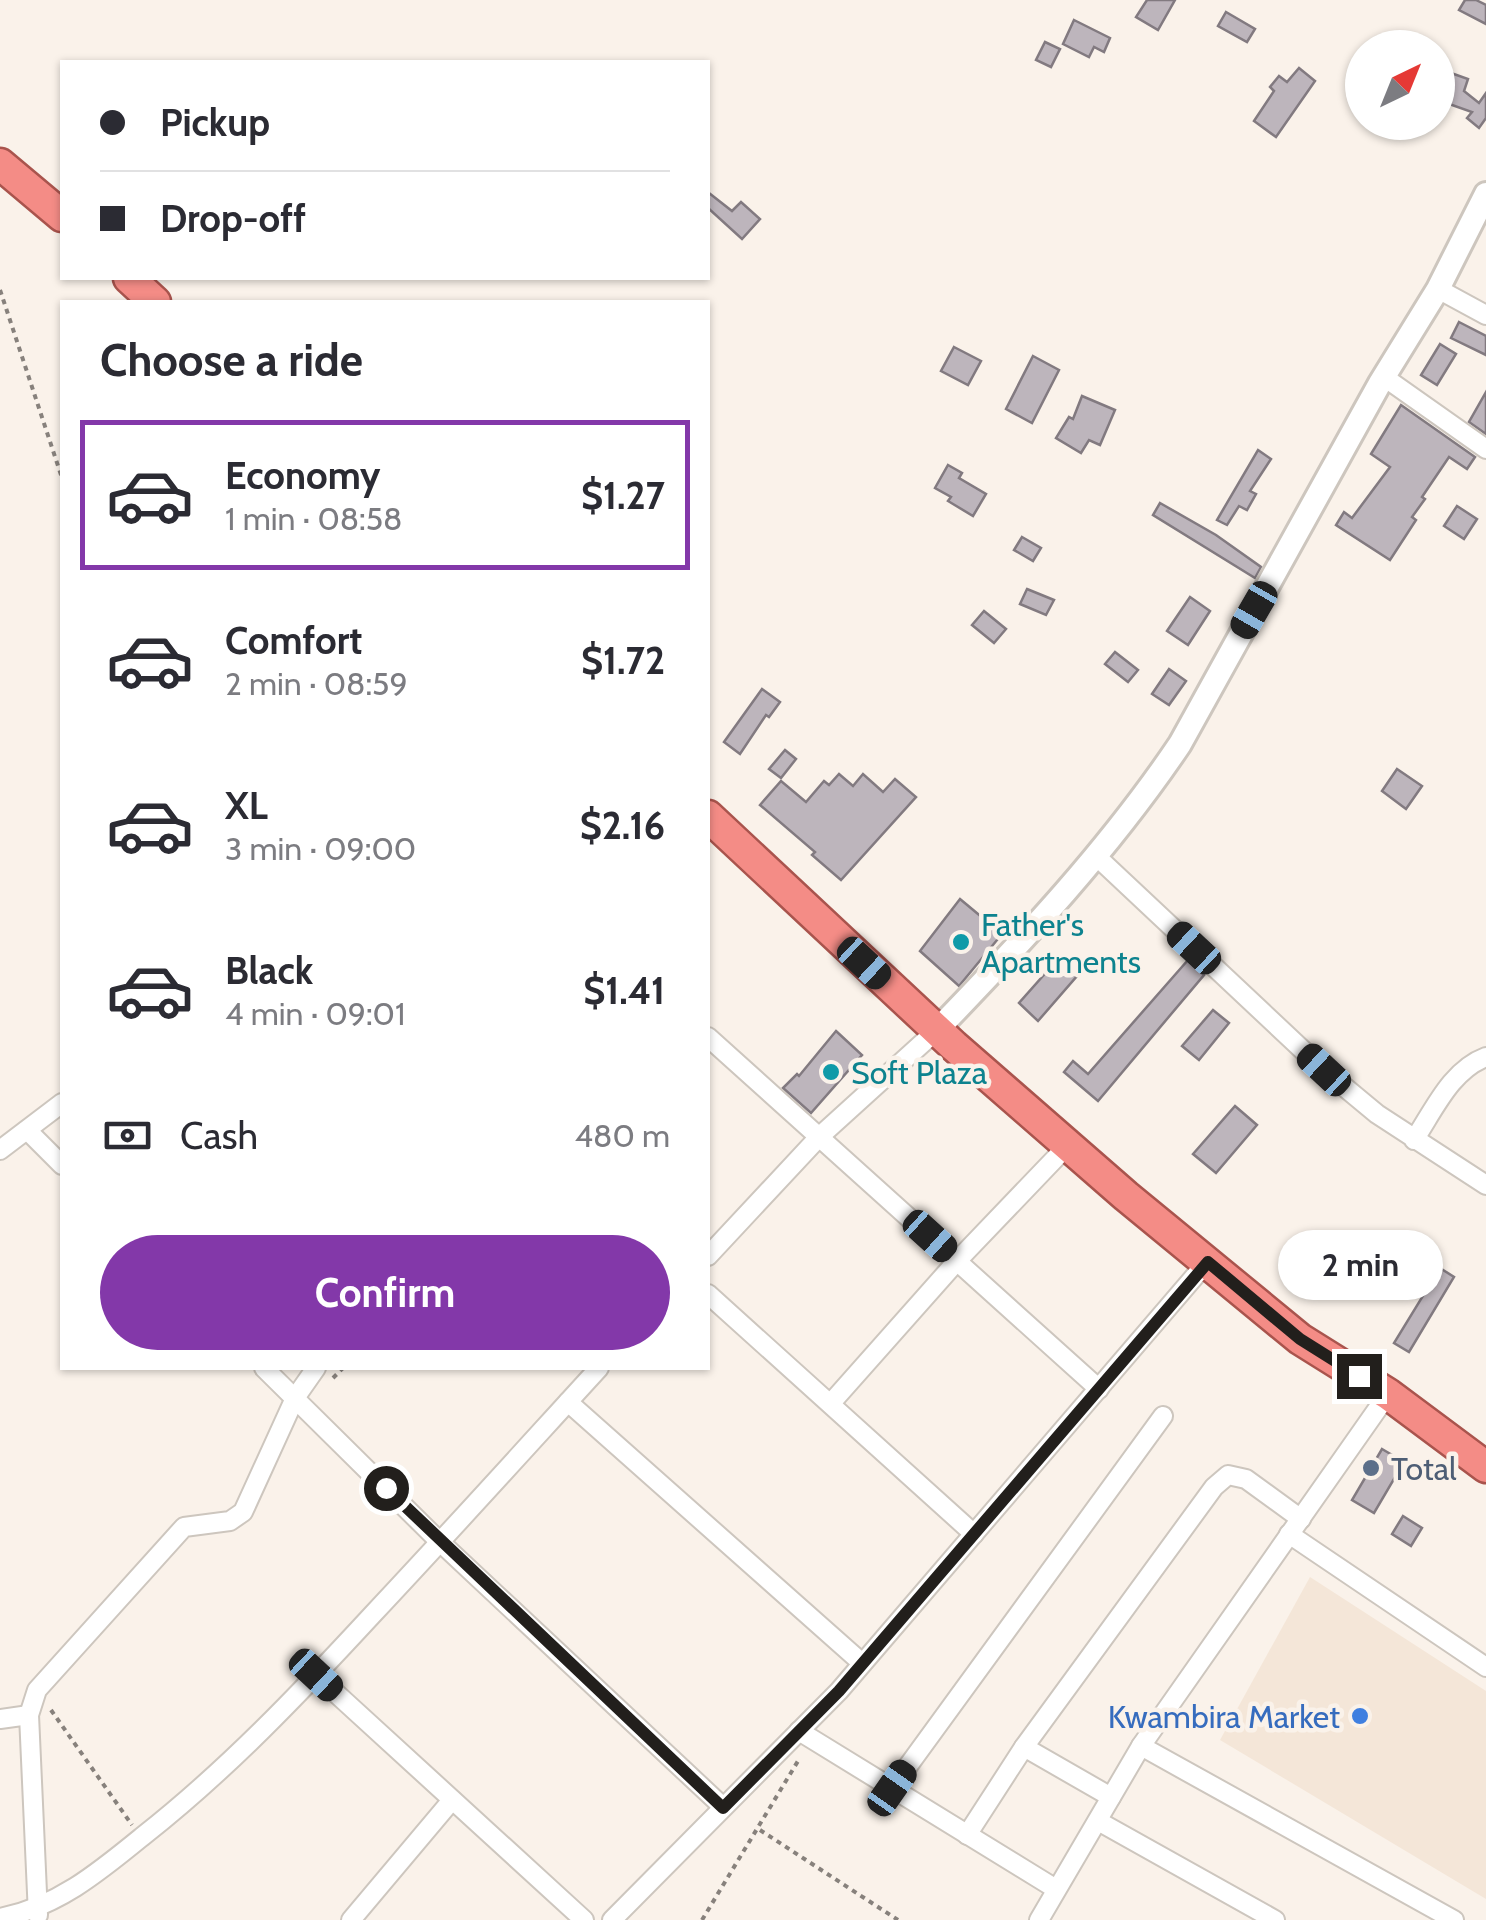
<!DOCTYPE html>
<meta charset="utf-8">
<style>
:root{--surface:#fff;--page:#f7f7f7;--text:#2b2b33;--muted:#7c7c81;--line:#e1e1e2;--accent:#8338a9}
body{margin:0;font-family:Cabin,sans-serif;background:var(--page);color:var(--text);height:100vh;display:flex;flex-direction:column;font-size:38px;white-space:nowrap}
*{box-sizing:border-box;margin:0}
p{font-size:32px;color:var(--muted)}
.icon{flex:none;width:55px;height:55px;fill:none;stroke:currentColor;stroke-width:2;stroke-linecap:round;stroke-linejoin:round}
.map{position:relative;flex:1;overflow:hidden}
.side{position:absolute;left:60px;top:300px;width:650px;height:1070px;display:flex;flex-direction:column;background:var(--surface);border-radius:0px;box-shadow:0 2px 8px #0004}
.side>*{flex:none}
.banner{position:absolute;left:60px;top:60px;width:650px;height:220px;border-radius:0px;box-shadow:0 2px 8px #0004;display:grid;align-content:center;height:220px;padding:0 40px;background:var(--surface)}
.needle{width:65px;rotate:43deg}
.controls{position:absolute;left:1345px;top:30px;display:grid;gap:20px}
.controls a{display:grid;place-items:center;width:110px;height:110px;border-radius:50%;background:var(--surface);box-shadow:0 2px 8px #0004;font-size:50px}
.end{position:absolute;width:45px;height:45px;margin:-22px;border:12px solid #221f1c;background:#fff;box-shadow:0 0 0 5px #fff}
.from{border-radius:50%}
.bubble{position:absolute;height:70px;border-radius:35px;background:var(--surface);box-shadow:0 2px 8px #0004;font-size:32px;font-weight:700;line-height:70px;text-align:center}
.car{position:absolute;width:30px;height:60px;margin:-30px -15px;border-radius:12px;box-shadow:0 0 8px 2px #0007;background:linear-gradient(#222 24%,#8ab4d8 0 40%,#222 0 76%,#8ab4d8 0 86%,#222 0)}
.banner b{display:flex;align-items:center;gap:35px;height:95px;font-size:38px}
.banner b+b{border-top:2px solid var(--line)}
.banner i{width:25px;height:25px;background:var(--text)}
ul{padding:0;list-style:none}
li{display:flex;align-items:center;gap:30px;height:150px;margin:0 20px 15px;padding:0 20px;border:5px solid transparent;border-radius:0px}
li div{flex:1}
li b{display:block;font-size:38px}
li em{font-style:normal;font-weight:700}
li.on{border-color:var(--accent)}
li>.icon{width:90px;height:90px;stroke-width:1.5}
h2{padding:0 40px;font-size:45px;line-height:120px}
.pay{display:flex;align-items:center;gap:25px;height:110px;padding:0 40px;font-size:38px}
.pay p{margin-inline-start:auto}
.action{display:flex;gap:20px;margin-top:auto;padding:20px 40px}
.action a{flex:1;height:115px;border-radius:60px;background:var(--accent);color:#fff;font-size:40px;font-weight:700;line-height:115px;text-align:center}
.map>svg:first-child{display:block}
</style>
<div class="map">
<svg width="1486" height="1920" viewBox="0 0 1486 1920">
<rect width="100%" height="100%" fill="#faf2ea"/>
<polygon fill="#f4e6d8" points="1310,1577 1486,1691 1486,1899 1220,1740"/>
<g fill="#bdb5bc" stroke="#827a80" stroke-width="2.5">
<polygon points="1147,0 1175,0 1158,30 1136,17"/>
<polygon points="1465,0 1476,0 1486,5 1486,24 1459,10"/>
<polygon points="1226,12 1255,29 1247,42 1218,26"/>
<polygon points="1074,20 1110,38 1104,52 1094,47 1089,57 1063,44"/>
<polygon points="1045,42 1060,49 1051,67 1036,60"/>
<polygon points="1299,68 1315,81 1276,137 1254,121 1274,91 1270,87 1279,76 1287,82"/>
<polygon points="1451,73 1468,79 1464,91 1479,103 1486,93 1486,118 1479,128 1467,118 1472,112 1438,100 1438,79 1447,83"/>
<polygon points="709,193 732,211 741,202 760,219 742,239 708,208"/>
<polygon points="1459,322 1486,336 1486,355 1451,338"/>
<polygon points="1440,344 1456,354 1437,385 1421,375"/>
<polygon points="954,347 981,361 968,385 941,371"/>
<polygon points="1033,356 1059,370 1032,423 1006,409"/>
<polygon points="1486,392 1486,434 1469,422"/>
<polygon points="1082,396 1115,410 1100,445 1089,440 1081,453 1056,438 1069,417 1073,419"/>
<polygon points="1401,405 1475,457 1467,469 1449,457 1422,497 1425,499 1412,517 1416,520 1390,560 1336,525 1344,512 1352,518 1390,467 1371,454"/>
<polygon points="1258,450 1271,459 1250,491 1256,494 1247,510 1239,506 1227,525 1217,520"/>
<polygon points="948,465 962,473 959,478 986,494 973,516 948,501 951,497 935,488"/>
<polygon points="1160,503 1216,535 1261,567 1255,578 1153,515"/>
<polygon points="1457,506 1477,519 1464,539 1444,526"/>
<polygon points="1022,537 1041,548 1033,561 1014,550"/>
<polygon points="1027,589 1054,600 1046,615 1020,604"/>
<polygon points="1190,597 1210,611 1188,645 1167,631"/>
<polygon points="984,611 1006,629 994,643 972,625"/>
<polygon points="1115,652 1138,670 1128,682 1105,664"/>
<polygon points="1169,669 1186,681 1169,705 1152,694"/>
<polygon points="762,689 780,702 769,717 766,715 740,754 724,742"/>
<polygon points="785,750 796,759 781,778 769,769"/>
<polygon points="1397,769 1422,786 1406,809 1382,791"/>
<polygon points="839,774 853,786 863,774 883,792 895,779 916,797 841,880 812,855 815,852 760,805 781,781 806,802 824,781 829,785"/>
<polygon points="960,899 1002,934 959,986 920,951"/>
<polygon points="1058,959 1077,976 1038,1021 1019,1003"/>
<polygon points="1188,960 1204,975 1098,1101 1064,1072 1073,1061 1088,1074"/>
<polygon points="1213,1010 1229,1023 1199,1060 1182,1046"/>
<polygon points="836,1031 862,1055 811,1113 783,1088 797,1074 799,1076"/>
<polygon points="1235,1106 1257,1125 1216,1173 1193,1154"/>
<polygon points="1440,1268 1454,1277 1409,1352 1394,1343"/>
<polygon points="1382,1449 1404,1462 1374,1513 1352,1500"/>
<polygon points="1403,1516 1422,1528 1411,1546 1392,1534"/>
</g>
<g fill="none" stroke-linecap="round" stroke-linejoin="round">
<g stroke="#cdc6be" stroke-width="22">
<g id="minor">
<polyline points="1438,289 1486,315"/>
<polyline points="1384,377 1486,449"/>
<polyline points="1095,855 1324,1070 1377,1114 1486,1185"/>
<polyline points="708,1037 1099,1389"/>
<polyline points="27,1130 62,1165"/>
<path d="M1414 1140C1434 1110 1451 1070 1486 1057"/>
<polyline points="0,1150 62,1103"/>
<polyline points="708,1256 819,1137 937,1030"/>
<polyline points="708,1294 974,1534"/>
<polyline points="264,1368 440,1542 723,1807"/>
<polyline points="568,1402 862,1663"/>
<polyline points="831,1403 957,1261 1069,1144"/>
<polyline points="1289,1534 1486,1667"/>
<polyline points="316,1675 584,1920"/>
<polyline points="0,1719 29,1715"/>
<polyline points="799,1731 1056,1889"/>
<polyline points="1141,1746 1454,1920"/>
<polyline points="1024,1747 1111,1797"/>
<polyline points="892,1788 1163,1416"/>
<polyline points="1098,1821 1275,1920"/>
<polyline points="967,1835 1024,1747 1214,1487 1228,1475 1246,1479 1301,1519"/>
<polyline points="38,1915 29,1715 37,1690 184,1527 230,1521 243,1512 295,1398 316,1368"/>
<path d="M0 1918C57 1907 99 1872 143 1836 227 1770 300 1693 373 1614 449 1533 524 1450 599 1368"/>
<polyline points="351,1920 452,1800"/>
<polyline points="612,1920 839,1691 1207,1262"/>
<polyline points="1039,1920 1141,1746 1388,1394"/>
</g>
</g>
<g stroke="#cdc6be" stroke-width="28">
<path id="tertiary" d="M937 1030C1024 940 1110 848 1180 744L1380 383 1438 289 1486 194"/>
</g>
<g stroke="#a9544d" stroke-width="35">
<g id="trunk">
<polyline points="0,164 62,216"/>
<polyline points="129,278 155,302"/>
<polyline points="708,816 954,1046 1126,1196 1300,1339 1388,1394 1486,1467"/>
</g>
</g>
<g stroke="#87817c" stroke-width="4" stroke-dasharray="5 5" stroke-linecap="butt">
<polyline points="0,290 62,478"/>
<polyline points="333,1378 343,1368"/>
<polyline points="51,1710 132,1825"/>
<polyline points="760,1830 898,1920"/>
<polyline points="702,1920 798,1761"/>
</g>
<use href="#minor" stroke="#fff" stroke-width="18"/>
<use href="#tertiary" stroke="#fff" stroke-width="22"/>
<use href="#trunk" stroke="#f48c86" stroke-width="30"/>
</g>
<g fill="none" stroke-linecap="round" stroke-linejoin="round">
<polyline stroke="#221f1c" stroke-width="12" points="386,1488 723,1808 839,1691 1208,1262 1300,1339 1359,1376"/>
</g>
<g fill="#0f9aa8" stroke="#faf2ea" stroke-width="4">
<circle cx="961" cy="942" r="10"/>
<circle cx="831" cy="1072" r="10"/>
</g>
<circle fill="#5c6f8a" stroke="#faf2ea" stroke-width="4" cx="1371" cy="1468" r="10"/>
<circle fill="#3f7fe0" stroke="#faf2ea" stroke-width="4" cx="1360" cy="1716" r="10"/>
<g text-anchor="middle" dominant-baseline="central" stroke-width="9" stroke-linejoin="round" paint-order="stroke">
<g font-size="32" fill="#0d838f" stroke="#faf2ea" text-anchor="start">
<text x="981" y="924">Father's<tspan x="981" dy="37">Apartments</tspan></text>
<text x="851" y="1072">Soft Plaza</text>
</g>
<g font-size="32" fill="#4e5e75" stroke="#faf2ea" text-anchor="start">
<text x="1391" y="1468">Total</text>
</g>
<g font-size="32" fill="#366cbe" stroke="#faf2ea" text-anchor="end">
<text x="1340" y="1716">Kwambira Market</text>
</g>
</g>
</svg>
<div class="controls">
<a><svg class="needle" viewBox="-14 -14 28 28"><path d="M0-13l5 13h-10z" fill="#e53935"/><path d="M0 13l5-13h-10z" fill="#7c7c81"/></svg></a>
</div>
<i class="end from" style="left:386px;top:1488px"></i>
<i class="end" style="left:1359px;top:1376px"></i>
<div class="bubble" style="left:1278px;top:1230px;width:165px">2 min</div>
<i class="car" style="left:1254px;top:610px;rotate:210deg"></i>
<i class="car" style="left:1194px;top:948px;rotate:313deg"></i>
<i class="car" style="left:864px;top:963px;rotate:133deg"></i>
<i class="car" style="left:1324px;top:1070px;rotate:313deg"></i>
<i class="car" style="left:930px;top:1236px;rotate:132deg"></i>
<i class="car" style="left:316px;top:1675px;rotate:133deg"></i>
<i class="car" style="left:892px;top:1788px;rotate:35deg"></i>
<div class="banner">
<b><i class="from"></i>Pickup</b>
<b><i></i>Drop-off</b>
</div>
<section class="side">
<h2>Choose a ride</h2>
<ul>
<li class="on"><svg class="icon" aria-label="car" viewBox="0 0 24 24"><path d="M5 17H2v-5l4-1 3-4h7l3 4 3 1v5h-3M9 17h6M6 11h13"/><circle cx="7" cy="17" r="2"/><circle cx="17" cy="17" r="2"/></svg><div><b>Economy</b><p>1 min · 08:58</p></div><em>$1.27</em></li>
<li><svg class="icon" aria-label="car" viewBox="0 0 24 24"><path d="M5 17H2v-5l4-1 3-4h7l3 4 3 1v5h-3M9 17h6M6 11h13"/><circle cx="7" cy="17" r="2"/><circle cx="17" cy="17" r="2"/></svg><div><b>Comfort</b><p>2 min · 08:59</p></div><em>$1.72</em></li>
<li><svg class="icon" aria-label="car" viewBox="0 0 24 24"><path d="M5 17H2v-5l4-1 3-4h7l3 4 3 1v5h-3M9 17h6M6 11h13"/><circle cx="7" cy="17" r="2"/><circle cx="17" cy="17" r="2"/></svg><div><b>XL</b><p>3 min · 09:00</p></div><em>$2.16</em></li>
<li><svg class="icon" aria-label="car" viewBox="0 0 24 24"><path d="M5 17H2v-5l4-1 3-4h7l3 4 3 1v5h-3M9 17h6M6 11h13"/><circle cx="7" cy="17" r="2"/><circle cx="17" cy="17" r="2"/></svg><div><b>Black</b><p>4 min · 09:01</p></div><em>$1.41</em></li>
</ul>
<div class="pay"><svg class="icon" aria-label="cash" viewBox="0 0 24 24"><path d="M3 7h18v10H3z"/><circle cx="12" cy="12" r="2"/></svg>Cash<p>480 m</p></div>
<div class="action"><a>Confirm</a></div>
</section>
</div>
